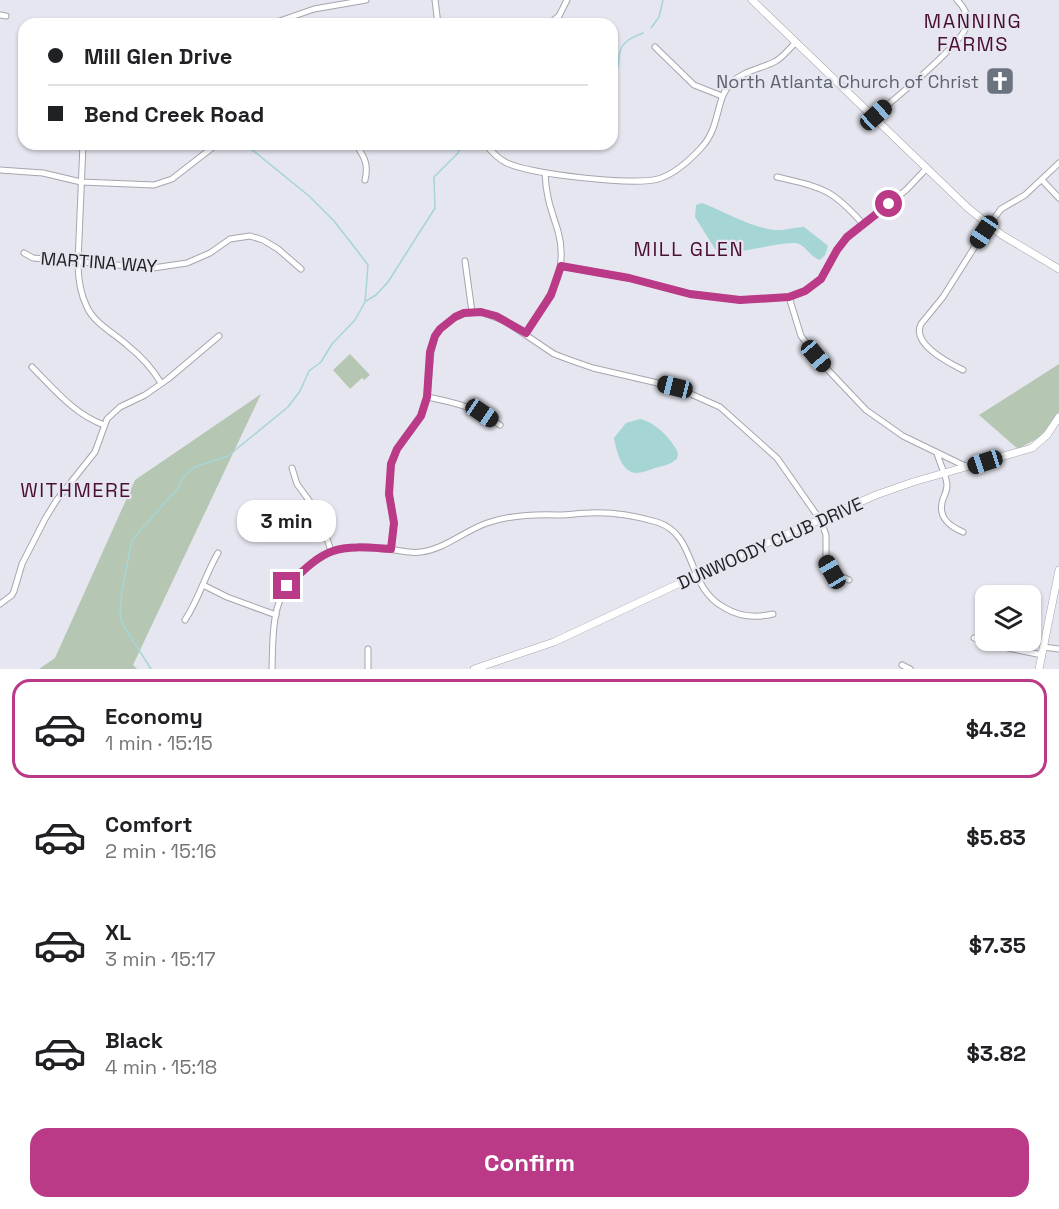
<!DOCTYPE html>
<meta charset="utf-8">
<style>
:root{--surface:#fff;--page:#f2f2f2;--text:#202124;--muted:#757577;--line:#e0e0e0;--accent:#ba3a87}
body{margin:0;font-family:"Space Grotesk",sans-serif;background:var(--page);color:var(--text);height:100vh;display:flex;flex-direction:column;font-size:22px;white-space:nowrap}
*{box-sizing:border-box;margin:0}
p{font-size:20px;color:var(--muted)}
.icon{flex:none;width:33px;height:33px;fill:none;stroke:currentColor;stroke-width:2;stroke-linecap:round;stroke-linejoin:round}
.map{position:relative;height:669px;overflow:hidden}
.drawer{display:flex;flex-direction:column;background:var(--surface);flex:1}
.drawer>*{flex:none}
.banner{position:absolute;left:18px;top:18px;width:600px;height:132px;border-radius:18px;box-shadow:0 2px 4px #0004;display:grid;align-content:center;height:132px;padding:0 30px;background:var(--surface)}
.buttons{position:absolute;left:975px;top:585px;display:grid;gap:12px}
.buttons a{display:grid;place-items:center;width:66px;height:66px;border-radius:12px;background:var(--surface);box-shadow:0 2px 4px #0004;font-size:30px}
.end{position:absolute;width:27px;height:27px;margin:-14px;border:8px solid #ba3a87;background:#fff;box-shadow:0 0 0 3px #fff}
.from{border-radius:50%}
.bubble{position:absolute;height:42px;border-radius:18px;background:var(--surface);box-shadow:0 2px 4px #0004;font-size:20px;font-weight:700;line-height:42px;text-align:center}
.car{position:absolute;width:18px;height:36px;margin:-18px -9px;border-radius:8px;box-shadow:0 0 4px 2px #0007;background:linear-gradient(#222 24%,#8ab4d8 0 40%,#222 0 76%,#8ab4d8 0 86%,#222 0)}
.banner b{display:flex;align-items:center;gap:21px;height:57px;font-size:22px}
.banner b+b{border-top:2px solid var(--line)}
.banner i{width:15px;height:15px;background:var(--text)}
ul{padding:10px 0 0;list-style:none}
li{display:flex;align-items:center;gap:18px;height:99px;margin:0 12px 9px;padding:0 18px;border:3px solid transparent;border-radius:18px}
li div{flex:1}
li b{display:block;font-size:22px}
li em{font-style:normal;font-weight:700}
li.selected{border-color:var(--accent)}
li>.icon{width:54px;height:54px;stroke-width:1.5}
.button{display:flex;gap:12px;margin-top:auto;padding:12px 30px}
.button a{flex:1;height:69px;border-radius:18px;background:var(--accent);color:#fff;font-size:24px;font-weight:700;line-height:69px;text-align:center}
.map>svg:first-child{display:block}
</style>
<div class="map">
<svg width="1059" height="669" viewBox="0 0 1059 669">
<rect width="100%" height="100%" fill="#e5e6ef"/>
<g fill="#b5c6b3">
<polygon points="350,354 370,375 364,380 362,378 350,389 333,370"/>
<polygon points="1059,364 1059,412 1040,437 1018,449 979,415"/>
<polygon points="261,394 133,665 137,669 39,669 55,658 135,480"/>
</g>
<g fill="#a6d5d6">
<path d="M702 203C726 212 749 227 775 230 785 231 794 227 804 227L826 244 828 246 825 255 820 260C809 257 805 242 793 243 769 243 739 257 715 249L695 217 696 205Z"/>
<path d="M640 419C655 422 672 439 678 453L677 459C669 465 664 466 655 468 649 470 642 473 636 473 621 472 616 449 614 438L626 423Z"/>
</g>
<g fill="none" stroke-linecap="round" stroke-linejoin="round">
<g stroke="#a6d5d6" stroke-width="1.5">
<polyline points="651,28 659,17 663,0"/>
<path d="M612 76 615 75C622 65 615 52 625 43 629 38 637 36 643 33"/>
<polyline points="366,301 376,295 388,282 435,208 434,177 458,153 462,144"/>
<polyline points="151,669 123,625 120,615 122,590 132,540 177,489 184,476 195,467 228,456 288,407 300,391 309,371 321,362 332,344 355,320 365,302 368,265 359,253 334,221 309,196 245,144"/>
</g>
<g stroke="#a5a6ae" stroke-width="7">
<g id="minor">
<polyline points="435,0 438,24"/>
<polyline points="0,15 6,16"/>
<polyline points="271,24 314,9 366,0"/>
<polyline points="549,24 559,16 567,0"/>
<polyline points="655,47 694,85 722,96"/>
<path d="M873 117C892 101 962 45 967 25 969 15 964 7 957 0"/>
<path d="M83 144 78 262C78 277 80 293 87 307 94 323 115 334 127 345 141 356 152 368 161 383"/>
<path d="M356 144C364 157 369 164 365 180"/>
<path d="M485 144C491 151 497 158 505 162 526 174 635 186 658 179 675 174 690 160 701 148 721 127 715 99 731 83 744 70 762 69 776 61 784 56 789 49 796 42"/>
<polyline points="0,170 43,173 81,182 154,185 172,179 217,144"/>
<path d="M777 177C823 188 831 188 863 224"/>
<polyline points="1042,180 1059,198"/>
<polyline points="24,253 33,258 153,268 187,263 210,253 230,239 250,236 263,240 278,249 301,269"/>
<polyline points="465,261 472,312"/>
<polyline points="561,266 629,278 690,294 740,300 789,297 805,291 821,279 837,250 847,238 906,190 926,169"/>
<polyline points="789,297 801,336 829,371 866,410 903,436 967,467"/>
<path d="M526 333C547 300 570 274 558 231 551 209 546 197 545 173"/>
<path d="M32 367C54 389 74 414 104 425"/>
<path d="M963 370C949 363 911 344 921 324L943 297 984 232 1001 209 1025 195 1059 163"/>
<path d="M427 397C458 403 473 407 500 425"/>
<path d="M937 453C939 462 947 477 947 485 947 491 945 494 943 499 937 517 949 526 963 532"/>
<polyline points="292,468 297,484 319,514 331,551"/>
<polyline points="391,549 394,523 389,494 391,464 397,449 421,416 427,397 431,352 435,336 440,329 455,317 464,313 481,312 505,321 554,354 570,360 593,368 675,387 720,407 777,458 821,521 826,535 826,561 832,572 849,580"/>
<polyline points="203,585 227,597 276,615"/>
<polyline points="0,604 12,595 14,591 22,564 45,519 56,501 95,452 107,419 120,407 145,395 168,379 219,336"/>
<path d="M185 620C199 599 205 575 218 553"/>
<polyline points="974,638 1008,648 1042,655"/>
<polyline points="1043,647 1059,649"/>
<polyline points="902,665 910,669"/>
<path d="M272 669C273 643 271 607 288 585 298 573 316 559 331 552 345 545 369 548 385 549 397 549 408 554 421 552 445 549 464 531 487 523 510 515 535 514 559 515 569 515 580 513 590 513 613 512 636 516 657 522 698 535 685 587 725 608 740 617 756 618 773 614"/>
<polyline points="368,669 368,649"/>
</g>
</g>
<g stroke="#a5a6ae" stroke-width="8">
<g id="tertiary">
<polyline points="752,0 969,209 1002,235 1059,269"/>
<polyline points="474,669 554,642 742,554 876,495 913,482 1032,448 1047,435 1059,417"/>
<polyline points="1039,669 1059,570"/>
</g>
</g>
<use href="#minor" stroke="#fff" stroke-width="5"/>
<use href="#tertiary" stroke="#fff" stroke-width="7"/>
</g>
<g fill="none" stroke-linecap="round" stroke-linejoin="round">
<path stroke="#ba3a87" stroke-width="8" d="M287 586C300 574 315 557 333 551 349 545 374 548 391 549L394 523 389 494 391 464 397 449 421 416 427 397 430 352 435 336 440 329 455 317 464 313 481 312 496 316 526 333 551 295 561 266 629 278 690 294 740 300 789 297 805 291 821 279 837 250 847 237 889 204"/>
</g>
<defs>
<g id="church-square" transform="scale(1.5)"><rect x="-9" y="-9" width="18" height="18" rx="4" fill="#6b7280" stroke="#e5e6ef"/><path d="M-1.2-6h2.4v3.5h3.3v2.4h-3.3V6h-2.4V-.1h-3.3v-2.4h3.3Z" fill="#fff"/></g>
</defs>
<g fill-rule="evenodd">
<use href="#church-square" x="1000" y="81"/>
</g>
<g text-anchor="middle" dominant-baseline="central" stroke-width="4.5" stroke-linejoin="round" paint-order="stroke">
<g font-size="18" fill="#5b616d" stroke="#e5e6ef" text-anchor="end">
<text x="979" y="81">North Atlanta Church of Christ</text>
</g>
<g font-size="18" fill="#222225" stroke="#e5e6ef">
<text transform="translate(99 262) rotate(4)">MARTINA WAY</text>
<text transform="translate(770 543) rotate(-24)">DUNWOODY CLUB DRIVE</text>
</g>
<g font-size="20" letter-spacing="1.5" fill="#4b0e33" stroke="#e5e6ef">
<text x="973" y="21">MANNING<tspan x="973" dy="23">FARMS</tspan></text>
<text x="689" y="249">MILL GLEN</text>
<text x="76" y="490">WITHMERE</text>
</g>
</g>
</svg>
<div class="buttons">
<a><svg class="icon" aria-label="layers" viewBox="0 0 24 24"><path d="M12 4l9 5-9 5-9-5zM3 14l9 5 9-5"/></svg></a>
</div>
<i class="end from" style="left:889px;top:204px"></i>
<i class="end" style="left:287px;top:586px"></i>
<div class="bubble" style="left:237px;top:500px;width:99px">3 min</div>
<i class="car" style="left:876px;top:115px;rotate:48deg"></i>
<i class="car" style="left:984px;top:232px;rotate:214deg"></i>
<i class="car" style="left:816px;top:356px;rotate:140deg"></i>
<i class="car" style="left:675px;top:387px;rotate:284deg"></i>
<i class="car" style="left:482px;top:413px;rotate:124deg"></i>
<i class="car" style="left:985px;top:462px;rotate:252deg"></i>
<i class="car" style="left:832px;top:572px;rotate:330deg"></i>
<div class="banner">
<b><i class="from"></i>Mill Glen Drive</b>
<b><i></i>Bend Creek Road</b>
</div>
</div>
<section class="drawer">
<ul>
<li class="selected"><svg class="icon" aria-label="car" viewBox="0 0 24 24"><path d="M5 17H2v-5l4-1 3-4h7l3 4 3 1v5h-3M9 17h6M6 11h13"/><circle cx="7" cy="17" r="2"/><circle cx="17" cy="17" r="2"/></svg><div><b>Economy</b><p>1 min · 15:15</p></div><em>$4.32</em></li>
<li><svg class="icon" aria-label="car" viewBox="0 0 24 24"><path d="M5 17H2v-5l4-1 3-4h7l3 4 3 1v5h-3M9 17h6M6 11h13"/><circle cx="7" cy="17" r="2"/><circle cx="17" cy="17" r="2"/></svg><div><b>Comfort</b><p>2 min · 15:16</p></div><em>$5.83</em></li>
<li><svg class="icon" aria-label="car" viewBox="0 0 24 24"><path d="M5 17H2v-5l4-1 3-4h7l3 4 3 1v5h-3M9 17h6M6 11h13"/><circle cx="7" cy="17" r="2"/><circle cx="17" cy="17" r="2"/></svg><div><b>XL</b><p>3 min · 15:17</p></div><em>$7.35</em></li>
<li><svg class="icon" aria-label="car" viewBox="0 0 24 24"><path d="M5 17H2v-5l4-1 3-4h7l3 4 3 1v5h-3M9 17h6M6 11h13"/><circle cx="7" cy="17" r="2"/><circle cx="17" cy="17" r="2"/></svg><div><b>Black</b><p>4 min · 15:18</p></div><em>$3.82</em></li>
</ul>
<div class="button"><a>Confirm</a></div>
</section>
